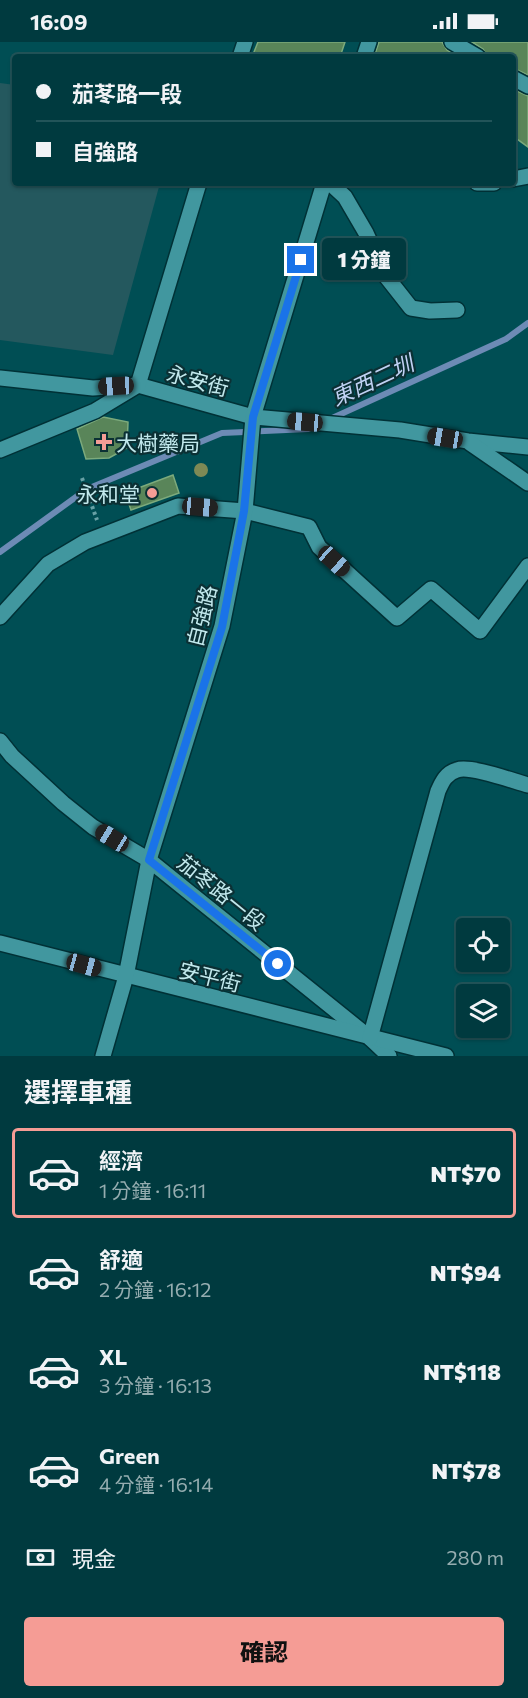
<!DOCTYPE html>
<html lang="zh-TW">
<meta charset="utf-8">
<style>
:root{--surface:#003a3f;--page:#0e454a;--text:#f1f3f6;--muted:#95adb0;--line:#225459;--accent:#f59c95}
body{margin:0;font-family:Commissioner,"Noto Sans TC",sans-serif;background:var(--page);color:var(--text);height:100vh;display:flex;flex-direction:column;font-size:22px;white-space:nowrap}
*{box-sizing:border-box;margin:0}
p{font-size:20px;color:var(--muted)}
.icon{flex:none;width:33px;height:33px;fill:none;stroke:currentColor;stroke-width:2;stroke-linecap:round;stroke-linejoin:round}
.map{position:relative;height:1014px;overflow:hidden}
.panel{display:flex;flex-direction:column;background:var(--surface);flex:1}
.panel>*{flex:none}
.banner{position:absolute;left:12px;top:12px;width:504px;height:132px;border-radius:6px;box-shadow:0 2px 4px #0004,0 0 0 2px var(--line);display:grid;align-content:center;height:132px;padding:0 24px;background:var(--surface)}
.fabs{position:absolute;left:456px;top:876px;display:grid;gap:12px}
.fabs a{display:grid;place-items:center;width:54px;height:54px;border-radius:6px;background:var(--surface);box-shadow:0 2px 4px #0004,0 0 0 2px var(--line);font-size:30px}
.end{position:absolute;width:27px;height:27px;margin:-14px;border:8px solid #1a73e8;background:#fff;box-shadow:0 0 0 3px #fff}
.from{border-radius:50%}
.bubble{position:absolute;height:42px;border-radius:6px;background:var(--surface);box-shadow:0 2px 4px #0004,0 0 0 2px var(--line);font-size:20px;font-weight:800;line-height:42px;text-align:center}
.car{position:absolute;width:18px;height:36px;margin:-18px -9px;border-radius:8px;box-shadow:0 0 4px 2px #0007;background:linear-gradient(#222 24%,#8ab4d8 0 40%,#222 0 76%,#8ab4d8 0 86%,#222 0)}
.banner b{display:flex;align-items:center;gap:21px;height:57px;font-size:22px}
.banner b+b{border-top:2px solid var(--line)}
.banner i{width:15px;height:15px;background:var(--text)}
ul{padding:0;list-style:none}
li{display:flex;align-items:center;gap:18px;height:90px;margin:0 12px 9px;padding:0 12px;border:3px solid transparent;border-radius:6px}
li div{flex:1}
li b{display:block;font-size:22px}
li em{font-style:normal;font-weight:800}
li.on{border-color:var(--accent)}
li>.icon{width:54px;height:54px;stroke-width:1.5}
h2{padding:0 24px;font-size:27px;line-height:72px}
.pay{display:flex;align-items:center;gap:15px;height:66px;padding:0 24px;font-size:22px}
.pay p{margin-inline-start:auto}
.action{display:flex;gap:12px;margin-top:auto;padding:12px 24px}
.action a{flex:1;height:69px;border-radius:6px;background:var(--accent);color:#111;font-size:24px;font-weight:800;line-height:69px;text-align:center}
.status{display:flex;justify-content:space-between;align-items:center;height:42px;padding:0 30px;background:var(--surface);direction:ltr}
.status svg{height:16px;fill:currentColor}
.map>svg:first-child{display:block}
</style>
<div class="status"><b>16:09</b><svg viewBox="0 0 49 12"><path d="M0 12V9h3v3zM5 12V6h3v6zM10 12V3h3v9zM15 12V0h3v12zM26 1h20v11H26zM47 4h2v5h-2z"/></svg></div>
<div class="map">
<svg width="528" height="1014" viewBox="0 0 528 1014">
<rect width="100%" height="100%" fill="#004e54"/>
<polygon fill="#24585e" points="0,41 15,43 15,141 160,141 113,313 0,298"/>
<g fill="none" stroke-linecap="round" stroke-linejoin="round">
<g stroke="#6d8bb5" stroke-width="6">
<polyline points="330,377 506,297 528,281"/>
<polyline points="0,510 87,447 222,391 308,387 315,384"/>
</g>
</g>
<g fill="#598559" stroke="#7caa7c" stroke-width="1.5">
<polygon points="258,0 345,0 340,15 252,15"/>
<polygon points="379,0 442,0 447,8 458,15 374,15"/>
<polygon points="472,0 528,0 528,33 513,26 513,15 488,15 483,7"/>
<polygon points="513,47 528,54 528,105 513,94"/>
<polygon points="103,375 128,380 127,406 109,416 86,417 77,387"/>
<polygon points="173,433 179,451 131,468 125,451"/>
</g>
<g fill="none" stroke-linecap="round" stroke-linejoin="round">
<g stroke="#003136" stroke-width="18">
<g id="minor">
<polyline points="452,0 478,15"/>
<polyline points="240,15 245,0"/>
<polyline points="364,15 369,0"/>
<polyline points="513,36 528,44"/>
<polyline points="513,137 528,134"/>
<polyline points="330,141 345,155 366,191 385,233 411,266 430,269 457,268"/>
<polyline points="477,141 494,141"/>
<polyline points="0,336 93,346 138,343 253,375 400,388 468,399 528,405"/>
<polyline points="470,401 528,441"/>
<polyline points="0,408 95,369 138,343 199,141"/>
<polyline points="0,575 48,522 85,500 178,464 245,469 309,485 319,505 397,576 431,547 480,589 528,524"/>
<polyline points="0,699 12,714 63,761 93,785 149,818 370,996 389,1014"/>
<polyline points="0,901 446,1014"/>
<path d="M370 996 438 749C442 740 446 731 457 728 470 723 513 739 528 743"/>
<polyline points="103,1014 126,934 149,818 222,584 245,469 253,375 324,141"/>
</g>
</g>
<polyline stroke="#68a1a6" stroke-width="4" stroke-dasharray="3 3" stroke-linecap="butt" points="82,436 97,478"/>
<use href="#minor" stroke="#41979f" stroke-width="15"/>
</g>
<circle fill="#7e8955" cx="201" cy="428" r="7"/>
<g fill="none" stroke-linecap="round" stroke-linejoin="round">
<polyline stroke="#1a73e8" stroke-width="8" points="278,922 149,818 222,585 244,469 253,375 301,218"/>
</g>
<g fill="#f59c95" stroke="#0b3034" stroke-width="2">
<path d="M101 391h6v6h6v6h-6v6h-6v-6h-6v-6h6z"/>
<circle cx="152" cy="451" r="6"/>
</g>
<g text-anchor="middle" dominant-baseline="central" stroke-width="4.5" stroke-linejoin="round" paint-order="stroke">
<g font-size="21" fill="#c2e9ed" stroke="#0b3034">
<text transform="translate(198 338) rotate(15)">永安街</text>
<text transform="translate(201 574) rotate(-76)">自強路</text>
<text transform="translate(222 850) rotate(39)">茄苳路一段</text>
<text transform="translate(210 934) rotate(14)">安平街</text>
</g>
<g font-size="21" fill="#c2e9ed" stroke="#0b3034" text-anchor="start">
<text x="116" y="400">大樹藥局</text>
<text x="140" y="451" text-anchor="end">永和堂</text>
</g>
<g font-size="22" font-style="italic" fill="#c1d2f4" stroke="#0b3034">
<text transform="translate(372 338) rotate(-25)">東西二圳</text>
</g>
</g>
</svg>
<div class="fabs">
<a><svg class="icon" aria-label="locate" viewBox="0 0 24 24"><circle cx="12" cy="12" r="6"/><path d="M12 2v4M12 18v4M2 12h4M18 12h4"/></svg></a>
<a><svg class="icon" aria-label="layers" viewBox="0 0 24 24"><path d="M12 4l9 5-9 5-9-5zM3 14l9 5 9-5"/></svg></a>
</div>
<i class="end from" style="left:278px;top:922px"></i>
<i class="end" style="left:301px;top:218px"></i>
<div class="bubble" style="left:322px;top:196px;width:84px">1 分鐘</div>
<i class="car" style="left:116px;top:344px;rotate:267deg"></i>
<i class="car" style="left:305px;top:380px;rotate:275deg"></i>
<i class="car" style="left:445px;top:396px;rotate:279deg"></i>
<i class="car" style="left:200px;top:465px;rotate:95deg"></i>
<i class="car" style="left:334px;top:519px;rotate:132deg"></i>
<i class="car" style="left:112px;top:796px;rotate:301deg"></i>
<i class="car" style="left:84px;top:923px;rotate:105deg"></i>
<div class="banner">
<b><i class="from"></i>茄苳路一段</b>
<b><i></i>自強路</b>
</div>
</div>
<section class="panel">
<h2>選擇車種</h2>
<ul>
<li class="on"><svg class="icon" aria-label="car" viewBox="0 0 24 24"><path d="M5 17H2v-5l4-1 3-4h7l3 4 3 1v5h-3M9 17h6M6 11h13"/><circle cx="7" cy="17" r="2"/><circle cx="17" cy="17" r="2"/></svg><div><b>經濟</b><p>1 分鐘 · 16:11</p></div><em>NT$70</em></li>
<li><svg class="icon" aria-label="car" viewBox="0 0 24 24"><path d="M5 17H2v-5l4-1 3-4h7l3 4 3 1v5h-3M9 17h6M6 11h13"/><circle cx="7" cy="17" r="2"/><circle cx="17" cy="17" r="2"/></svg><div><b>舒適</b><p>2 分鐘 · 16:12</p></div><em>NT$94</em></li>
<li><svg class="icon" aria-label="car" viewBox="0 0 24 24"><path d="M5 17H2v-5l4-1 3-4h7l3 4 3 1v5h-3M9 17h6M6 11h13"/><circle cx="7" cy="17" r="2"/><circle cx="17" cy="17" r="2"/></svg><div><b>XL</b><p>3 分鐘 · 16:13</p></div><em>NT$118</em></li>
<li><svg class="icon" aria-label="car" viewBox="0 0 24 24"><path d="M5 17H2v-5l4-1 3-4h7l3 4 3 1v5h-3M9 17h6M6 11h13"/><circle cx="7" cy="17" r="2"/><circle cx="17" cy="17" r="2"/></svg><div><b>Green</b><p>4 分鐘 · 16:14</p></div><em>NT$78</em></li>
</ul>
<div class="pay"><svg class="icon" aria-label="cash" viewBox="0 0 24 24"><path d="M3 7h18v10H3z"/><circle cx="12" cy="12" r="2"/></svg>現金<p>280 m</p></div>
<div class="action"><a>確認</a></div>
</section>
